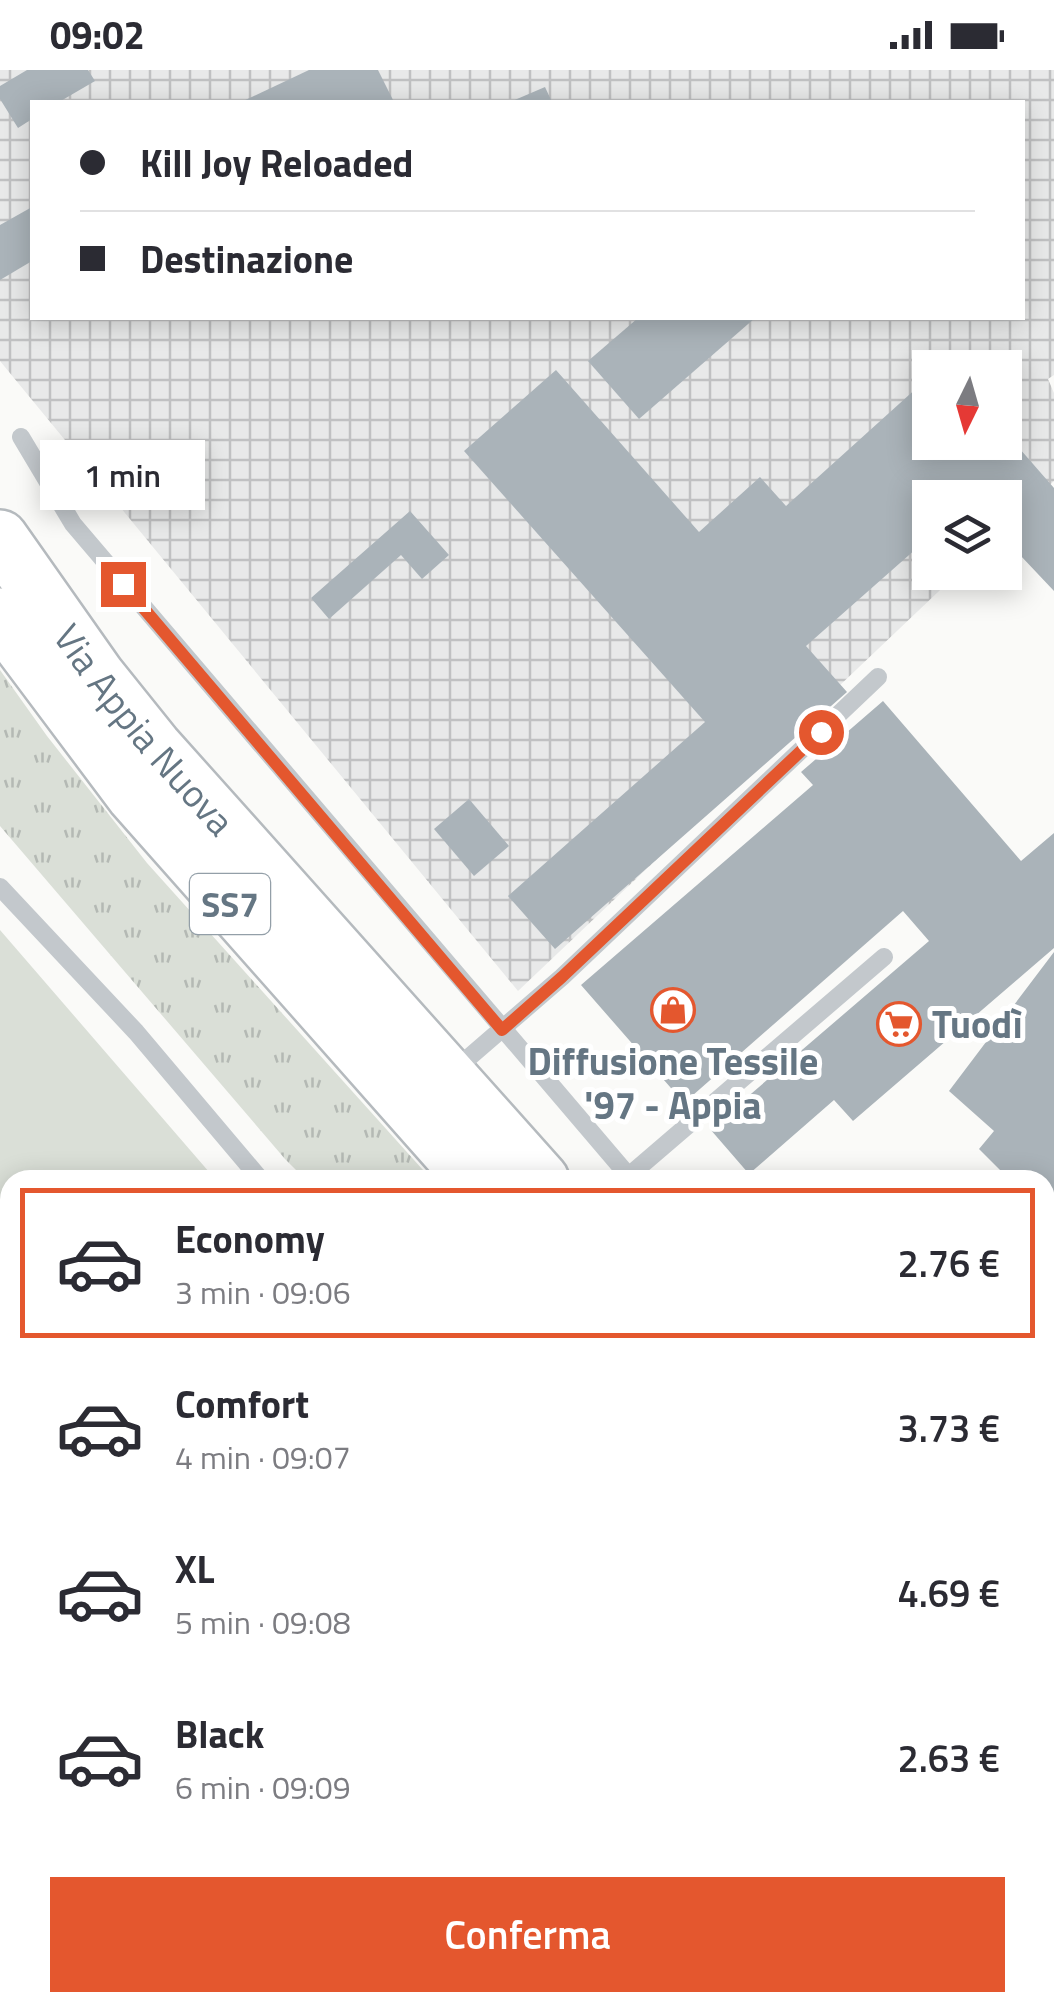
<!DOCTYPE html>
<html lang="it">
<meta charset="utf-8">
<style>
:root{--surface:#fff;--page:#f2f2f3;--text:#2b2b33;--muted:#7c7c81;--line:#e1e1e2;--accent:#e4572e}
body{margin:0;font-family:"Titillium Web",sans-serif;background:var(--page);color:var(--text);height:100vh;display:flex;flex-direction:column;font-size:38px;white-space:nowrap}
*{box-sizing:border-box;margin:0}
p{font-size:32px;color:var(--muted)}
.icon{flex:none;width:55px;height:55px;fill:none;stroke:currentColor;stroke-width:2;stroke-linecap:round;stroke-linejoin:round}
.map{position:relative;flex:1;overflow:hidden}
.sheet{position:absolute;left:0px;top:1100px;width:1055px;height:842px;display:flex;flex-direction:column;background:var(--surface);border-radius:30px 30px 0 0;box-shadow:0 5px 25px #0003}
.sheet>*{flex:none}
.top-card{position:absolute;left:30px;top:30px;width:995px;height:220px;border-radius:0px;box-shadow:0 5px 25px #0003;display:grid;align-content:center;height:220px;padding:0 50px;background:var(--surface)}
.needle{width:65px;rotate:185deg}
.fabs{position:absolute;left:912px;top:280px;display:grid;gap:20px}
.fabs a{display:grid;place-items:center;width:110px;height:110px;border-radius:0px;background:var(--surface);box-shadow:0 5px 25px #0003;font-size:50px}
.end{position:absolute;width:45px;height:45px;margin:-22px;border:12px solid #e4572e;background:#fff;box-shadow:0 0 0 5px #fff}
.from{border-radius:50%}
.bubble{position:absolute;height:70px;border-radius:0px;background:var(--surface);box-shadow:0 5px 25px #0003;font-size:32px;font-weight:600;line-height:70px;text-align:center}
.top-card b{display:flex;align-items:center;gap:35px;height:95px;font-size:38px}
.top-card b+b{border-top:2px solid var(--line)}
.top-card i{width:25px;height:25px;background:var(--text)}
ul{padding:18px 0 0;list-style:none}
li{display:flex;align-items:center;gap:30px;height:150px;margin:0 20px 15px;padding:0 30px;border:5px solid transparent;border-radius:0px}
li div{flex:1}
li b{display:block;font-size:38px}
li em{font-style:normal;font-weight:600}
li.current{border-color:var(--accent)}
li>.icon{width:90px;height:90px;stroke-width:1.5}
.cta{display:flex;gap:20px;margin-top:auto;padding:20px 50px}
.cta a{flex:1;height:115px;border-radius:0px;background:var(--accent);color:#fff;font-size:40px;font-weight:600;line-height:115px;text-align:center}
.status{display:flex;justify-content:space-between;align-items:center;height:70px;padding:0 50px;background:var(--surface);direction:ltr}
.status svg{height:28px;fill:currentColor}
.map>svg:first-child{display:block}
</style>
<div class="status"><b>09:02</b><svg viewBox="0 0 49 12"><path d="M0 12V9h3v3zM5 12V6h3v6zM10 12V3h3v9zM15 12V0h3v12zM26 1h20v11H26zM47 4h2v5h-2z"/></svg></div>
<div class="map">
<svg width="1054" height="1942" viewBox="0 0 1054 1942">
<defs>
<pattern id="industrial-grid" width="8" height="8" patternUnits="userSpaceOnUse" patternTransform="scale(2.5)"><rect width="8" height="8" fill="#e8e9e9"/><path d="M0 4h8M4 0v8" fill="none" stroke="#c0c1c2"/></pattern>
<pattern id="grass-tufts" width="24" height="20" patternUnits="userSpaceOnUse" patternTransform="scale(2.5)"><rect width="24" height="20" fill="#dadfd7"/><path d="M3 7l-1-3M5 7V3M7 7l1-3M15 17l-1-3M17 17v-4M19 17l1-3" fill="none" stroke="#b4b9b4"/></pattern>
</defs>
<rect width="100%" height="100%" fill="#fafaf8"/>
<path fill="url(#industrial-grid)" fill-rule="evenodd" d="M0 0H1054V305L1048 309 1054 323V411L1005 458V428H930V502L958 503 518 921 0 291ZM32 32H1022V248H32ZM930 298H1005V372H930Z"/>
<polygon fill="url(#grass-tufts)" points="0,600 47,666 147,793 432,1110 306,1110 285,1089 0,756"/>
<polygon fill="#dadfd7" points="0,860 216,1110 10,1110 10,1932 637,1932 639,1942 0,1942"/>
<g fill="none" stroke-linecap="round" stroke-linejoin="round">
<polyline stroke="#bbc7cb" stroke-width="10" points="1045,1298 1054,1311"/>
</g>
<g fill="#aab3b9">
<polygon points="27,0 88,0 95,11 59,32 32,32 32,49 18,58 0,29 0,16"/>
<polygon points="309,0 378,0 394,32 241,32"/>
<polygon points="545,17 552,32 510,32"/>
<polygon points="32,137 32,191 0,210 0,155"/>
<polygon points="638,248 755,248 639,349 588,291"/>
<polygon points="556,300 699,462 760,407 786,436 930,306 930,372 1005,372 1005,362 1054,418 1054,521 1005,469 1005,428 930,428 930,493 917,478 806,576 847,622 555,879 508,826 705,652 464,381"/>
<polygon points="410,441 449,485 422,509 401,485 329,549 311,528"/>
<polygon points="883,631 1021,791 1054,763 1054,878 853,1051 834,1030 749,1104 710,1059 929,871 903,841 684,1033 581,915 813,715 801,702"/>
<polygon points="469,729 509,776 474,806 434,759"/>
<polygon points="1054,882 1054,1154 1045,1145 1045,1110 1010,1110 979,1079 994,1061 949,1021"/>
<polygon points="10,1582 10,1702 0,1691 0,1590"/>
<polygon points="203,1932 319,1932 326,1942 209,1942"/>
</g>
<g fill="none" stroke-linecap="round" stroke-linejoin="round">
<g stroke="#b5babe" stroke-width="60">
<g id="primary">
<path id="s1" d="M0 468 97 606 154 677 541 1110"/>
<polyline points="0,546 134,725 475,1110"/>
<polyline points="1045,1666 1054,1676"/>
<polyline points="1045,1740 1054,1750"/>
</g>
</g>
<g stroke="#c3c8cc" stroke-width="18">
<polyline points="21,367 73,454 632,1110"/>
<polyline points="0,817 136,962 261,1110"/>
<polyline points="451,1003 562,907 878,607"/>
<polyline points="624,1110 884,887"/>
<polyline points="1045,1554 1054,1564"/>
<polyline points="675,1932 676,1942"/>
<polyline points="463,1942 469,1932"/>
</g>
<use href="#primary" stroke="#fff" stroke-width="55"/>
</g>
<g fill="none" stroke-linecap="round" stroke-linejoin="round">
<polyline stroke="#e4572e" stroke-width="12" points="123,514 502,960 562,907 821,662"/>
</g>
<defs>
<g id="shop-ring" transform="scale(2.25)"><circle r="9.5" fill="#fff" stroke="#e4572e" stroke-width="1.5"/><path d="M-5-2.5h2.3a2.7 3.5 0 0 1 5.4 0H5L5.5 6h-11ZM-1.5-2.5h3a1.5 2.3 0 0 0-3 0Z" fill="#e4572e"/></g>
<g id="supermarket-ring" transform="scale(2.25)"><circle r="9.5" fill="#fff" stroke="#e4572e" stroke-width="1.5"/><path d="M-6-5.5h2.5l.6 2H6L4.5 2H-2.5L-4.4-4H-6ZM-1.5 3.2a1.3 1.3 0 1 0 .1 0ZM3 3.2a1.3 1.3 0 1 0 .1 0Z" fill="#e4572e"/></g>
</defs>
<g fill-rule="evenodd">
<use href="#shop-ring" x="673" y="940"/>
<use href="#supermarket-ring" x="899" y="954"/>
</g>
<g text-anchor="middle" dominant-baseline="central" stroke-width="10" stroke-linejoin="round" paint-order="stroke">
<rect fill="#fff" stroke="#939fa8" stroke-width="2.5" x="190" y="804" width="80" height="60" rx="8"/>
<g font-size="35" font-weight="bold" fill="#657683">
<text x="230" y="834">SS7</text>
</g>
<g font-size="38" fill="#657683" stroke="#fff">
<text stroke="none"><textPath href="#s1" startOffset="240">Via Appia Nuova</textPath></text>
</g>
<g font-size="38" font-weight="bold" fill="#657683" stroke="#fff" text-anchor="start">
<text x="932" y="954">Tuodì</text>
<text x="673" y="991" text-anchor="middle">Diffusione Tessile<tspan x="673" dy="44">'97 - Appia</tspan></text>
</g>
</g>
</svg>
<div class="fabs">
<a><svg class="needle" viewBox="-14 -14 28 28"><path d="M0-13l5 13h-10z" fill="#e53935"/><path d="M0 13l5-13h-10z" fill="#7c7c81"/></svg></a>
<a><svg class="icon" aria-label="layers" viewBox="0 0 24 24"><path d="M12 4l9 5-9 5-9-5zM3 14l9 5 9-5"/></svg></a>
</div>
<i class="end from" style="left:821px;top:662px"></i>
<i class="end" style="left:123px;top:514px"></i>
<div class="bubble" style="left:40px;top:370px;width:165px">1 min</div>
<div class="top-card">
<b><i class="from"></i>Kill Joy Reloaded</b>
<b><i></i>Destinazione</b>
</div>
<section class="sheet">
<ul>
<li class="current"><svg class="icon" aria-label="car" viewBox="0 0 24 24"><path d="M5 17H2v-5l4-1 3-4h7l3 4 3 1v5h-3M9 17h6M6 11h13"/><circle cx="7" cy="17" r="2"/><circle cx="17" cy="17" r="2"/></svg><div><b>Economy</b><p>3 min · 09:06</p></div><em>2.76 €</em></li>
<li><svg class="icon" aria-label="car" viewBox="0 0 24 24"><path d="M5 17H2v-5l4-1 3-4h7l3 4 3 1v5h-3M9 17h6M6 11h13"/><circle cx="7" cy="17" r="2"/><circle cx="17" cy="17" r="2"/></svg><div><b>Comfort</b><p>4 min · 09:07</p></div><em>3.73 €</em></li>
<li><svg class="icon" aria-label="car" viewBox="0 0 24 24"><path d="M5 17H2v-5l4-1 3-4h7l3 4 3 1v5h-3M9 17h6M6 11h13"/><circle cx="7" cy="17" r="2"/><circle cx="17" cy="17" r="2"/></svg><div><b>XL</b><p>5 min · 09:08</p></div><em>4.69 €</em></li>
<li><svg class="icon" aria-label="car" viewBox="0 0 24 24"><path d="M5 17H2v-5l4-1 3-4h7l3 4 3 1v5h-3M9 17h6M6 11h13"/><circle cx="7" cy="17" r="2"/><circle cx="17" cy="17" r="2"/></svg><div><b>Black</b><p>6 min · 09:09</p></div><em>2.63 €</em></li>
</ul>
<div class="cta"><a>Conferma</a></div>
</section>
</div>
